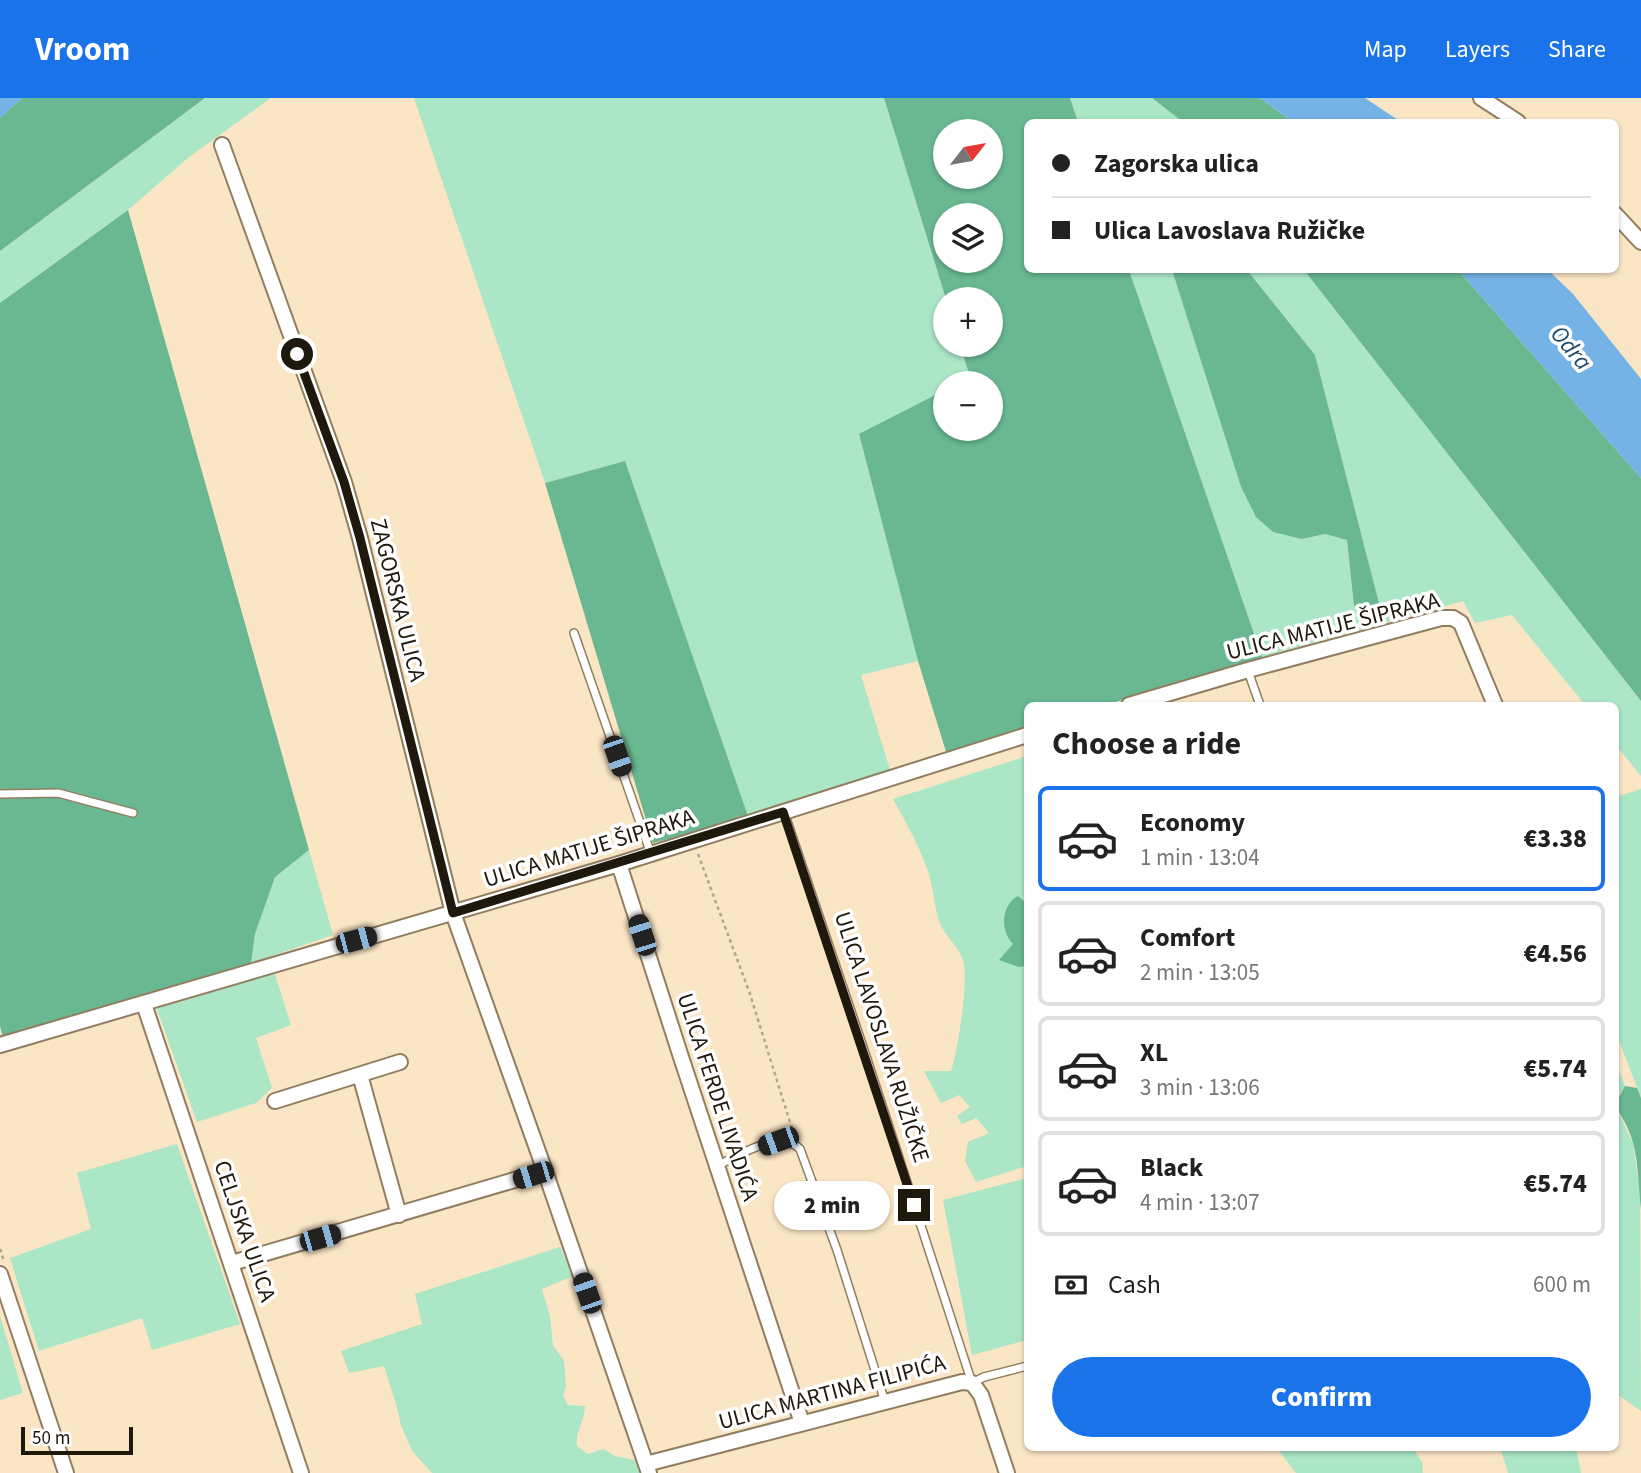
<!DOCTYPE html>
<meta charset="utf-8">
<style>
:root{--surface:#fff;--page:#f6f6f6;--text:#222;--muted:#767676;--line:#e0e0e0;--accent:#1a73e8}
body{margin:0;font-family:"Source Sans 3",sans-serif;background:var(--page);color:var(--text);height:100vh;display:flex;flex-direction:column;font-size:26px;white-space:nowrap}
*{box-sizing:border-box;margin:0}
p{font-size:23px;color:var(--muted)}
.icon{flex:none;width:38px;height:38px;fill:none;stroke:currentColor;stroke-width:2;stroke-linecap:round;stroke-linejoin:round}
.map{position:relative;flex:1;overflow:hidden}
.drawer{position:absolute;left:1024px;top:604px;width:595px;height:749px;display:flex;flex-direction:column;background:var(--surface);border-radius:10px;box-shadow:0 2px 5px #0004}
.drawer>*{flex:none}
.banner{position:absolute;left:1024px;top:21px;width:595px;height:154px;border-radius:10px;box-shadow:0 2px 5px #0004;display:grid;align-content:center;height:154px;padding:0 28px;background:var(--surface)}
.needle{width:46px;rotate:59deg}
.tools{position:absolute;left:933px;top:21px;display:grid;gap:14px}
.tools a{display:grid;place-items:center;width:70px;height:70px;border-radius:50%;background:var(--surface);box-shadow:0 2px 5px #0004;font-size:35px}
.scale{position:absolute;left:21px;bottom:18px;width:112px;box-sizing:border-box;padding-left:7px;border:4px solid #1f180c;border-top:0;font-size:19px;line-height:24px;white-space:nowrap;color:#1f180c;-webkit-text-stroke:5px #fff;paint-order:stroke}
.end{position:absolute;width:32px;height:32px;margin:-16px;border:9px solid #1f180c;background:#fff;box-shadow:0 0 0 4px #fff}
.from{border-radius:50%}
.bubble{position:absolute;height:49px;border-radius:24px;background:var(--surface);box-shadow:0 2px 5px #0004;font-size:23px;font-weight:800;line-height:49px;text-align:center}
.car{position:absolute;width:21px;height:42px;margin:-21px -10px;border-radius:9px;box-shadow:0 0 5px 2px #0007;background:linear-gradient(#222 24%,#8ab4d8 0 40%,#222 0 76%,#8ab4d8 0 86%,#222 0)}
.banner b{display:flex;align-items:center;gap:24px;height:66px;font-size:26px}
.banner b+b{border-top:2px solid var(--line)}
.banner i{width:18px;height:18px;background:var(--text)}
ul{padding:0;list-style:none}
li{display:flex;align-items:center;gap:21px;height:105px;margin:0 14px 10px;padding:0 14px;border:4px solid var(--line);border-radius:10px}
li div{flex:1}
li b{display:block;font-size:26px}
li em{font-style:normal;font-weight:800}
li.current{border-color:var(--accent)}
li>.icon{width:63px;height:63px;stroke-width:1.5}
h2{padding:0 28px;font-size:32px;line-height:84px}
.pay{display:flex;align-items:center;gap:18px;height:77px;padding:0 28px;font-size:26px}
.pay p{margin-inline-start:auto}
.primary-button{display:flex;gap:14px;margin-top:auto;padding:14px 28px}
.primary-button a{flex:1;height:80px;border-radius:42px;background:var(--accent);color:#fff;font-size:28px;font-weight:800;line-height:80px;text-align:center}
header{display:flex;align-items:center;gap:42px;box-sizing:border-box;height:98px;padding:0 35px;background:var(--accent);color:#fff}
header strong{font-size:33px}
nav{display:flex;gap:38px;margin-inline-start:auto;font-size:24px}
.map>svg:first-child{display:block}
</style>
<header>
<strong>Vroom</strong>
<nav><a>Map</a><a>Layers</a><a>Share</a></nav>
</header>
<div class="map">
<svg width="1641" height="1375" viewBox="0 0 1641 1375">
<rect width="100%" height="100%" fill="#fae5c5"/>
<g fill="#abe6c6">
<polygon points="205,0 271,0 189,59 128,112 0,205 0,153"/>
<polygon points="414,0 884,0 946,201 945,247 960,247 970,279 958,285 945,285 945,292 859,337 918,563 861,577 890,672 749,721 625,363 545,385"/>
<polygon points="1070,0 1152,0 1183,24 1078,24"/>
<polygon points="1129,172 1172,172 1241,389 1302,441 1325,436 1347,442 1354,508 1380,509 1315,257 1247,172 1304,172 1641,603 1641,678 1615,646 1615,607 1585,607 1512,517 1475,525 1463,503 1262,559"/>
<path d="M1027 658V1068L976 1084 965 1063 968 1044 989 1035 976 1020 962 1026 957 1018 970 1009 959 997 941 1005 924 973H951C958 952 969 882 963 862 958 847 942 836 938 820 934 805 933 788 928 773 919 748 906 724 893 701Z"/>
<polygon points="1641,691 1641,1000 1615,932 1615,699"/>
<polygon points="309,752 333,837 251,865 255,836 275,779"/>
<polygon points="273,870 291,927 256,940 272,990 256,1005 197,1024 157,911 161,904"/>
<polygon points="1615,962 1625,988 1615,1003"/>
<polygon points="1615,1006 1633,1046 1640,1094 1641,1313 1615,1295"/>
<polygon points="177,1046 240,1226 152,1252 142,1220 39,1253 10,1160 91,1131 77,1075"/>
<polygon points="1027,1080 1027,1242 972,1257 943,1102"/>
<path d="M560 1149 573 1178 542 1191 550 1219 553 1247 564 1263 566 1289 563 1297 568 1307 585 1308C585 1323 575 1333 577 1348L588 1356 603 1351 615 1358 635 1362 640 1375H432L412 1353 401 1327 396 1306 384 1268 349 1275 341 1253 422 1226 415 1196Z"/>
<polygon points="0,1218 23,1295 0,1302"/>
<polygon points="1276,1349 1412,1349 1422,1364 1423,1375 1296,1375"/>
<polygon points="1500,1349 1576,1349 1581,1375 1508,1375"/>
</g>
<g fill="#69b891" fill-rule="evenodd">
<polygon points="22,0 205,0 0,153 0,20"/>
<path d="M884 0H1070L1078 24H1027V172H1129L1262 559 1106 607H1027V632L947 657 918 563 859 336 945 292V331H990V285H958L970 279 960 247H990V201H946ZM945 33H990V79H945ZM945 117H990V163H945Z"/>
<polygon points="1152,0 1260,0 1293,24 1183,24"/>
<polygon points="128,112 309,752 275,779 255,836 251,865 3,940 0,928 0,205"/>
<polygon points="1172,172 1247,172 1315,257 1380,509 1354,508 1347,442 1325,436 1302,441 1273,434 1256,419 1241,389"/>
<polygon points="1304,172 1458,172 1641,380 1641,603"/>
<polygon points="625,363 749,721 653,745 545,385"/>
<path d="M1018 798 1027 806V868L1019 869 999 862 1013 846C1000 833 1001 807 1018 798Z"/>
<path d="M1625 988 1637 990 1641 1000V1111C1638 1085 1639 1055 1628 1031 1624 1022 1619 1015 1615 1006Z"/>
</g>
<g fill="#75b2e5">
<polygon points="0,0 22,0 0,20"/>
<polygon points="1260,0 1365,0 1401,24 1293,24"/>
<polygon points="1458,172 1548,172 1573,196 1641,281 1641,380"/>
</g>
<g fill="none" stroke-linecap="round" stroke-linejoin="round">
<g stroke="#917e61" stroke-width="10">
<g id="service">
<polyline points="574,535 651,756"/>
<polyline points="1248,573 1260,607"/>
<polyline points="0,696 58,695 133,715"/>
<polyline points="784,714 865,955 972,1285 984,1279 1027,1268"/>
<path d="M717 1068C738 1057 781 1031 800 1051L837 1152 885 1304"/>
</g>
</g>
<g stroke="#917e61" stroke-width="18">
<g id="minor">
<polyline points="1481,0 1518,24"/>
<polyline points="222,47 344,384 360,440 453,815 545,1073 649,1375"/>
<polyline points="1615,116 1641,144"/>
<polyline points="1129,607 1248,572 1441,520 1453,520 1461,525 1495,607"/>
<polyline points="619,766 680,956 802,1325"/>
<polyline points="144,906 301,1375"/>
<polyline points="0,947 619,766 1027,637"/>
<polyline points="360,977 399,1117"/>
<polyline points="275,1003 400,964"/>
<polyline points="232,1165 545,1073"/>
<polyline points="0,1176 66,1375"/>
<polyline points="646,1366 962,1284 972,1285 981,1297 1007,1375"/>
</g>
</g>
<g stroke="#b6a58b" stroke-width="2.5" stroke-dasharray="3.5 3.5" stroke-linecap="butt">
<polyline points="698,756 750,896 793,1034"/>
<polyline points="0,1151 4,1163"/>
</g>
<use href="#service" stroke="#fff" stroke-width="7"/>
<use href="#minor" stroke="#fff" stroke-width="14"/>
</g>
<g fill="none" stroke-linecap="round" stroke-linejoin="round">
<polyline stroke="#1f180c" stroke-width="9" points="297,256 344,384 360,440 453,815 783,714 914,1107"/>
</g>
<g text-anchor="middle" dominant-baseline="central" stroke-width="7" stroke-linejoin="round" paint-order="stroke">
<g font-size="23" fill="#1f180c" stroke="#fff">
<text transform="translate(398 502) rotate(76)">ZAGORSKA ULICA</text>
<text transform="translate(1333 528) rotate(-14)">ULICA MATIJE ŠIPRAKA</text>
<text transform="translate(589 750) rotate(-17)">ULICA MATIJE ŠIPRAKA</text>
<text transform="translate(882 939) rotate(72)">ULICA LAVOSLAVA RUŽIČKE</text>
<text transform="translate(718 999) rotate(72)">ULICA FERDE LIVADIĆA</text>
<text transform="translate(245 1133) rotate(71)">CELJSKA ULICA</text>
<text transform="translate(832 1294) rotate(-15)">ULICA MARTINA FILIPIĆA</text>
</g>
<g font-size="24" font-style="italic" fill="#1d4a6c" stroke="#fff">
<text transform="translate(1571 250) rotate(50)">Odra</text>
</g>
</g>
</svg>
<div class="tools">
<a><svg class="needle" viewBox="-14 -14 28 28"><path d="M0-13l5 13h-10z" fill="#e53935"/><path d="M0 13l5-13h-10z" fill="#767676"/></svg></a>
<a><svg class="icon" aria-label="layers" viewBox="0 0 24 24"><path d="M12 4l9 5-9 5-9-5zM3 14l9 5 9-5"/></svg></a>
<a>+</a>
<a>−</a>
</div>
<div class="scale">50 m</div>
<i class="end from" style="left:297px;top:256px"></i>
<i class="end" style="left:914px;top:1107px"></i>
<div class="bubble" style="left:774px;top:1083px;width:116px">2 min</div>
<i class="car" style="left:617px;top:658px;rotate:161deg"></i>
<i class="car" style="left:642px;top:837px;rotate:342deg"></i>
<i class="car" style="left:356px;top:842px;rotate:75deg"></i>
<i class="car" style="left:778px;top:1043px;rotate:250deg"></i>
<i class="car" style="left:533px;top:1077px;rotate:253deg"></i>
<i class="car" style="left:320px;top:1140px;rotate:74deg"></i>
<i class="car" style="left:587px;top:1195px;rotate:341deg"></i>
<div class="banner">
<b><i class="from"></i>Zagorska ulica</b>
<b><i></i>Ulica Lavoslava Ružičke</b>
</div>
<section class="drawer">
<h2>Choose a ride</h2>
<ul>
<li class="current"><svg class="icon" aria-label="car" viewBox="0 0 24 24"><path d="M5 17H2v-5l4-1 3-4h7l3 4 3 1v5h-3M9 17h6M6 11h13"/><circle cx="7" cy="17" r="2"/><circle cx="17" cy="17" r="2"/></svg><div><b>Economy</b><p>1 min · 13:04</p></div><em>€3.38</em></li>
<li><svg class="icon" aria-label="car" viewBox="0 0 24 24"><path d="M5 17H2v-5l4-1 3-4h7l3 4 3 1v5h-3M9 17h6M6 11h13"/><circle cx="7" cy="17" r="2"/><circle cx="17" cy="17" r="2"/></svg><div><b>Comfort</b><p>2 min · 13:05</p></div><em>€4.56</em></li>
<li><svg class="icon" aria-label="car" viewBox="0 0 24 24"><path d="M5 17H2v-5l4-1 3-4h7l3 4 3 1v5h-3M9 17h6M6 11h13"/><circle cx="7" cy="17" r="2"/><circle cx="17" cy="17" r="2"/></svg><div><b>XL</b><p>3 min · 13:06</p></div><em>€5.74</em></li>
<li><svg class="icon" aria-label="car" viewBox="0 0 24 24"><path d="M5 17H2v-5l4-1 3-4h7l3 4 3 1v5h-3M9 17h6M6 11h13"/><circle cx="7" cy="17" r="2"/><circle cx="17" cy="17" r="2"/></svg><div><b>Black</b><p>4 min · 13:07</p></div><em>€5.74</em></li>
</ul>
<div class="pay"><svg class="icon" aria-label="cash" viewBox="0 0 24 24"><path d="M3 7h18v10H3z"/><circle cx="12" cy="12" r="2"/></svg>Cash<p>600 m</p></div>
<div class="primary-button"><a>Confirm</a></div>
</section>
</div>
